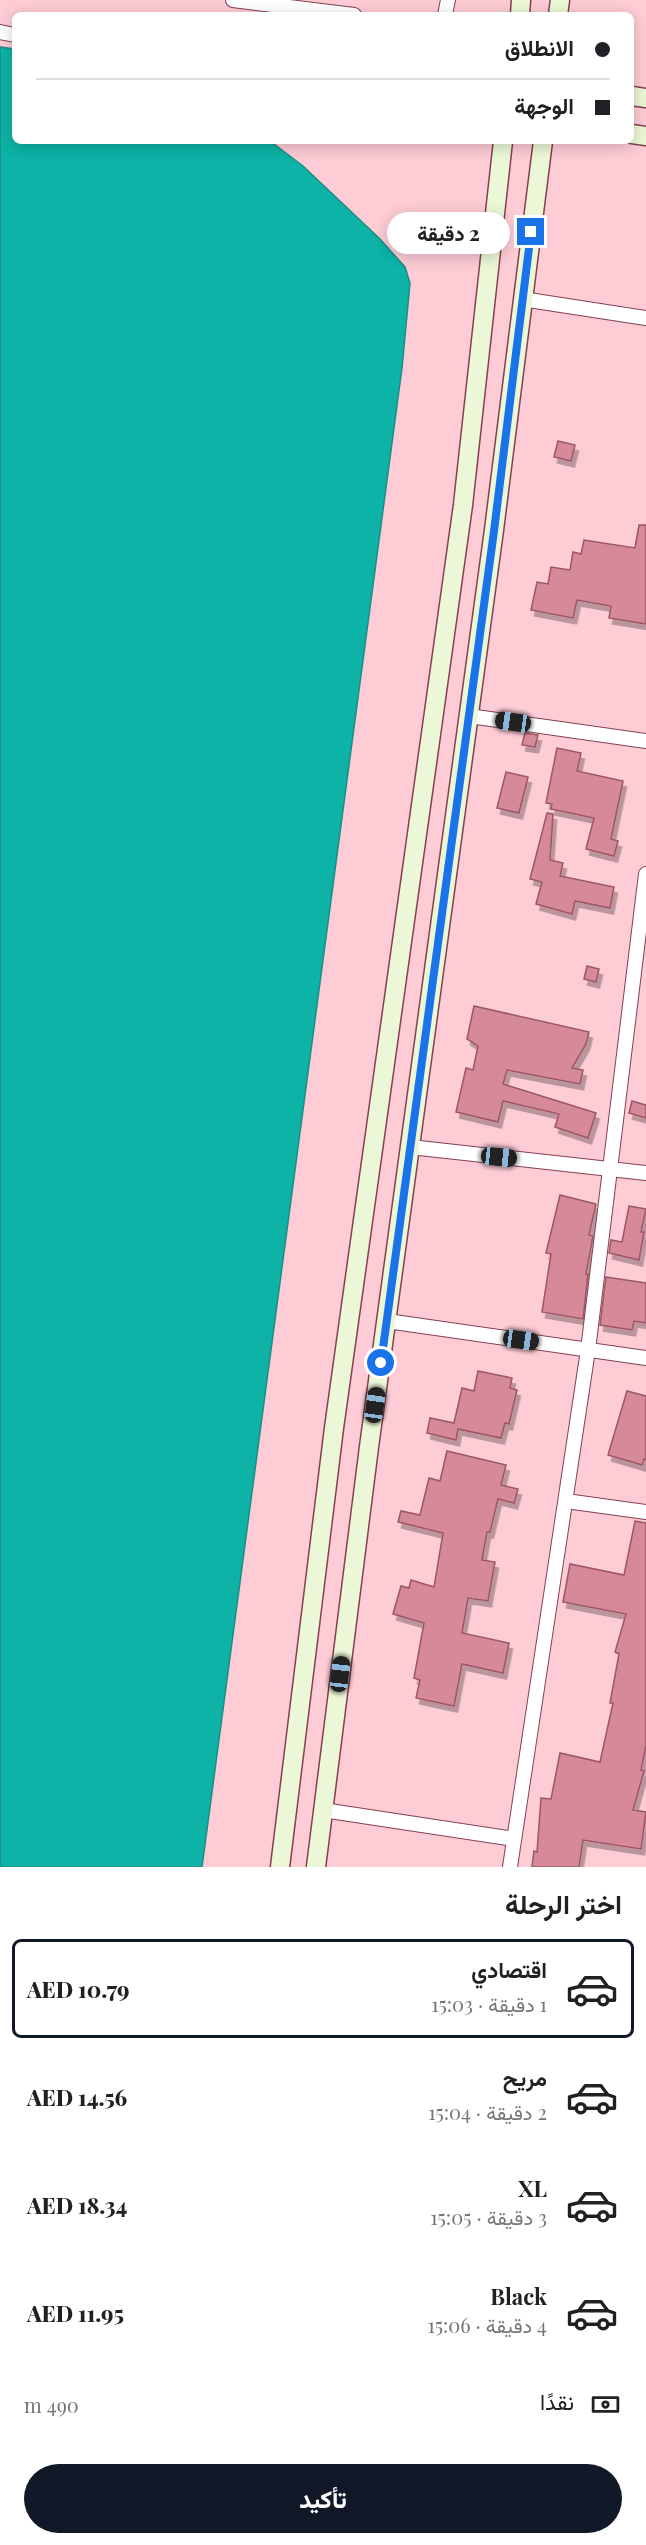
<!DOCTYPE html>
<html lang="ar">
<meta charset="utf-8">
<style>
:root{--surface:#fff;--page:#f2f2f2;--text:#202124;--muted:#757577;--line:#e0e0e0;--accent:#111827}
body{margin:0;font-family:"Playfair Display",Vazirmatn,serif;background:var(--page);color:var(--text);direction:rtl;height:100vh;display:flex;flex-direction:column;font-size:22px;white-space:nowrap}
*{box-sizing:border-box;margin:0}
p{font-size:20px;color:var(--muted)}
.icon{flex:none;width:33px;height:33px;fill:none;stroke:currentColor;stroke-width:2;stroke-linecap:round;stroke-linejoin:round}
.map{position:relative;height:1867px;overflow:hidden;direction:ltr}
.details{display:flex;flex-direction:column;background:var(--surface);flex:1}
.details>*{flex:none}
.hud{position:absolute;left:12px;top:12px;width:622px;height:132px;border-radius:9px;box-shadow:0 3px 15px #0003;direction:rtl;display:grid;align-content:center;height:132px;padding:0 24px;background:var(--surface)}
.end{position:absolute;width:27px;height:27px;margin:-14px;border:8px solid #1a73e8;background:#fff;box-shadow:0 0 0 3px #fff}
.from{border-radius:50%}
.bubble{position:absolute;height:42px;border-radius:21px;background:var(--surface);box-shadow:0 3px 15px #0003;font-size:20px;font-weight:800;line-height:42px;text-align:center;direction:rtl}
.car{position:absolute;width:18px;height:36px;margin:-18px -9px;border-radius:8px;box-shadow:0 0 4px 2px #0007;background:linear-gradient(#222 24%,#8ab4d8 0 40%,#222 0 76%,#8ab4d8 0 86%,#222 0)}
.hud b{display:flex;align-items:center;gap:21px;height:57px;font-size:22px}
.hud b+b{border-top:2px solid var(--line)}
.hud i{width:15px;height:15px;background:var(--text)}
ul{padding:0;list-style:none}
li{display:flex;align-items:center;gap:18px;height:99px;margin:0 12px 9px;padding:0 12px;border:3px solid transparent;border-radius:9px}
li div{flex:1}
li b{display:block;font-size:22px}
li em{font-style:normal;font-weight:800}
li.active{border-color:var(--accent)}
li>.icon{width:54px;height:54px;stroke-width:1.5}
h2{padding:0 24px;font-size:27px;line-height:72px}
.pay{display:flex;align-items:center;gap:15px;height:66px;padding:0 24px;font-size:22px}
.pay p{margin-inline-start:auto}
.action{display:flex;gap:12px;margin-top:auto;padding:12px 24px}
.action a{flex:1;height:69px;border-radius:36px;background:var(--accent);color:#fff;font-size:24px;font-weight:800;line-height:69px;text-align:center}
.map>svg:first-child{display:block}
</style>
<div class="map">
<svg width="646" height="1867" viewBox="0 0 646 1867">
<defs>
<filter id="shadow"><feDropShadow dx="3.5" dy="6" stdDeviation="0" flood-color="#0004"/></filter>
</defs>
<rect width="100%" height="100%" fill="#fdccd5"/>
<polygon fill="#0cb3a6" stroke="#208b84" stroke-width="1.5" points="0,47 15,49 15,141 270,141 303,166 380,239 405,267 410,283 402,368 202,1867 0,1867"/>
<g fill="#d58999" stroke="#9c5666" stroke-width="1.5" filter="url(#shadow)">
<polygon points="558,441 575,445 571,461 554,457"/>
<polygon points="639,525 646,525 646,624 609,618 611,606 577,600 573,618 531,610 537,582 548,584 551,567 570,570 573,552 581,554 584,540 635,548"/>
<polygon points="525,733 538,735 535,747 522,745"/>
<polygon points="557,748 581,753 577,771 623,781 611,839 618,841 614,856 586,849 594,818 551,809 552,804 546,803"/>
<polygon points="506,772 528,777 519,813 497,808"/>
<polygon points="547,813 553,814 550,860 563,863 560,876 614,887 610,908 575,901 572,914 536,904 542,882 530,879"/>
<polygon points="587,966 599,969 596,982 584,979"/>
<polygon points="474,1006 589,1032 586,1044 572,1068 583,1070 580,1084 507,1070 503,1084 596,1113 588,1138 555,1127 559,1114 503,1101 498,1122 456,1112 466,1068 473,1070 478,1046 467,1039"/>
<polygon points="632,1101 646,1105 646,1118 629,1113"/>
<polygon points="560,1195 596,1204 589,1235 593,1236 586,1274 588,1274 583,1319 542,1312 551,1254 546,1253"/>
<polygon points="629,1206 646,1209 641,1232 644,1232 639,1260 609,1253 611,1240 622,1242"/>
<polygon points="606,1277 646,1283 646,1323 634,1321 632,1330 600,1325"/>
<polygon points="478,1371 512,1378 510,1388 517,1390 509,1424 505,1423 501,1438 458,1429 456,1440 427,1433 430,1418 454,1423 462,1388 474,1391"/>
<polygon points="627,1391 646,1396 646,1460 644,1459 642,1465 608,1455"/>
<polygon points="447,1451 506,1465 501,1485 518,1489 514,1503 498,1499 490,1532 487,1532 482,1560 495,1562 488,1601 468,1598 462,1633 509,1643 503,1673 462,1664 454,1706 416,1698 420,1680 414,1678 424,1623 393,1614 401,1586 409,1588 411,1580 434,1587 443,1533 398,1522 401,1511 420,1515 429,1478 440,1481"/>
<polygon points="635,1521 646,1523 646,1745 641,1770 644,1771 633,1810 646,1812 641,1849 583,1840 579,1867 532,1867 534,1851 537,1852 541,1798 551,1799 560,1753 600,1762 613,1703 610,1703 619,1654 615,1652 626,1614 563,1602 570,1564 624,1575"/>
</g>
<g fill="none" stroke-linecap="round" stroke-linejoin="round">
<g stroke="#844051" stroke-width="16">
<g id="street">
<polyline points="233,0 354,15"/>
<polyline points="445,15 448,0"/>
<polyline points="0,32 15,35"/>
<polyline points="522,299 646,318"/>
<polyline points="469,716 646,741"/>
<polyline points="410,1147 646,1173"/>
<polyline points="387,1321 646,1358"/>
<polyline points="566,1501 646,1512"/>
<polyline points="323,1810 514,1839"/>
<polyline points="510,1867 588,1350 646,874"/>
</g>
</g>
<g stroke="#844051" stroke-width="21">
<g id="secondary">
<polyline points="520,15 521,0"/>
<polyline points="558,15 560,0"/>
<polyline points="632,96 646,98"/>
<polyline points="632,134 646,136"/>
<polyline points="280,1867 334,1428 463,505 503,141"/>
<polyline points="316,1867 369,1447 494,530 543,141"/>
</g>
</g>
<use href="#street" stroke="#fff" stroke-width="14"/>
<use href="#secondary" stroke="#ebf7d6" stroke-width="18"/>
</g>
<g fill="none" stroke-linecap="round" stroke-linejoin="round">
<polyline stroke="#1a73e8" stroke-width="8" points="381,1363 494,531 531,232"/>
</g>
</svg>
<i class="end from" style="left:381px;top:1363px"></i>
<i class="end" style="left:531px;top:232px"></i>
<div class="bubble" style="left:387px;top:212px;width:123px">2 دقيقة</div>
<i class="car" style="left:513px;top:722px;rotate:278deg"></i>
<i class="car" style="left:499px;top:1157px;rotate:96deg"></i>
<i class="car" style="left:521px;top:1340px;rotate:98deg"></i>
<i class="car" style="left:375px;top:1405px;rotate:8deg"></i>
<i class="car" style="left:340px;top:1674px;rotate:7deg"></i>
<div class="hud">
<b><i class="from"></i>الانطلاق</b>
<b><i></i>الوجهة</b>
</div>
</div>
<section class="details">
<h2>اختر الرحلة</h2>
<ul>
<li class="active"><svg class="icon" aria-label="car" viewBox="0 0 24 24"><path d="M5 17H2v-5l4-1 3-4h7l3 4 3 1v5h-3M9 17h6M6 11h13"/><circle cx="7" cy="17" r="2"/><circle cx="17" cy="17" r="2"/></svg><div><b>اقتصادي</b><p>1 دقيقة · 15:03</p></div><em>AED 10.79</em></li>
<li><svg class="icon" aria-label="car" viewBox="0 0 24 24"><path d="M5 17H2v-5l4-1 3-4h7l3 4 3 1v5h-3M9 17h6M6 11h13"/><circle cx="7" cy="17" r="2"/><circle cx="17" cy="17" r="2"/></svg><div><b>مريح</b><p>2 دقيقة · 15:04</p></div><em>AED 14.56</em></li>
<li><svg class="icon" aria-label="car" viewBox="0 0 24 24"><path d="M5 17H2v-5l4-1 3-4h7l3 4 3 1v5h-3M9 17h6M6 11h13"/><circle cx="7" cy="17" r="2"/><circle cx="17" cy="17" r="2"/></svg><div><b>XL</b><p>3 دقيقة · 15:05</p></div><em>AED 18.34</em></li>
<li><svg class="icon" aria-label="car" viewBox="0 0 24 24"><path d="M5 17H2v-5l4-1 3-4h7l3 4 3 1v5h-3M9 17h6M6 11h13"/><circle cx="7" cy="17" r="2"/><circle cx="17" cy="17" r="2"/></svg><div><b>Black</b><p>4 دقيقة · 15:06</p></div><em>AED 11.95</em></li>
</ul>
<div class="pay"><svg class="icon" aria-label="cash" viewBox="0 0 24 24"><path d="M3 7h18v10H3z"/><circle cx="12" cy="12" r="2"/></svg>نقدًا<p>490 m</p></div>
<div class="action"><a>تأكيد</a></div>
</section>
